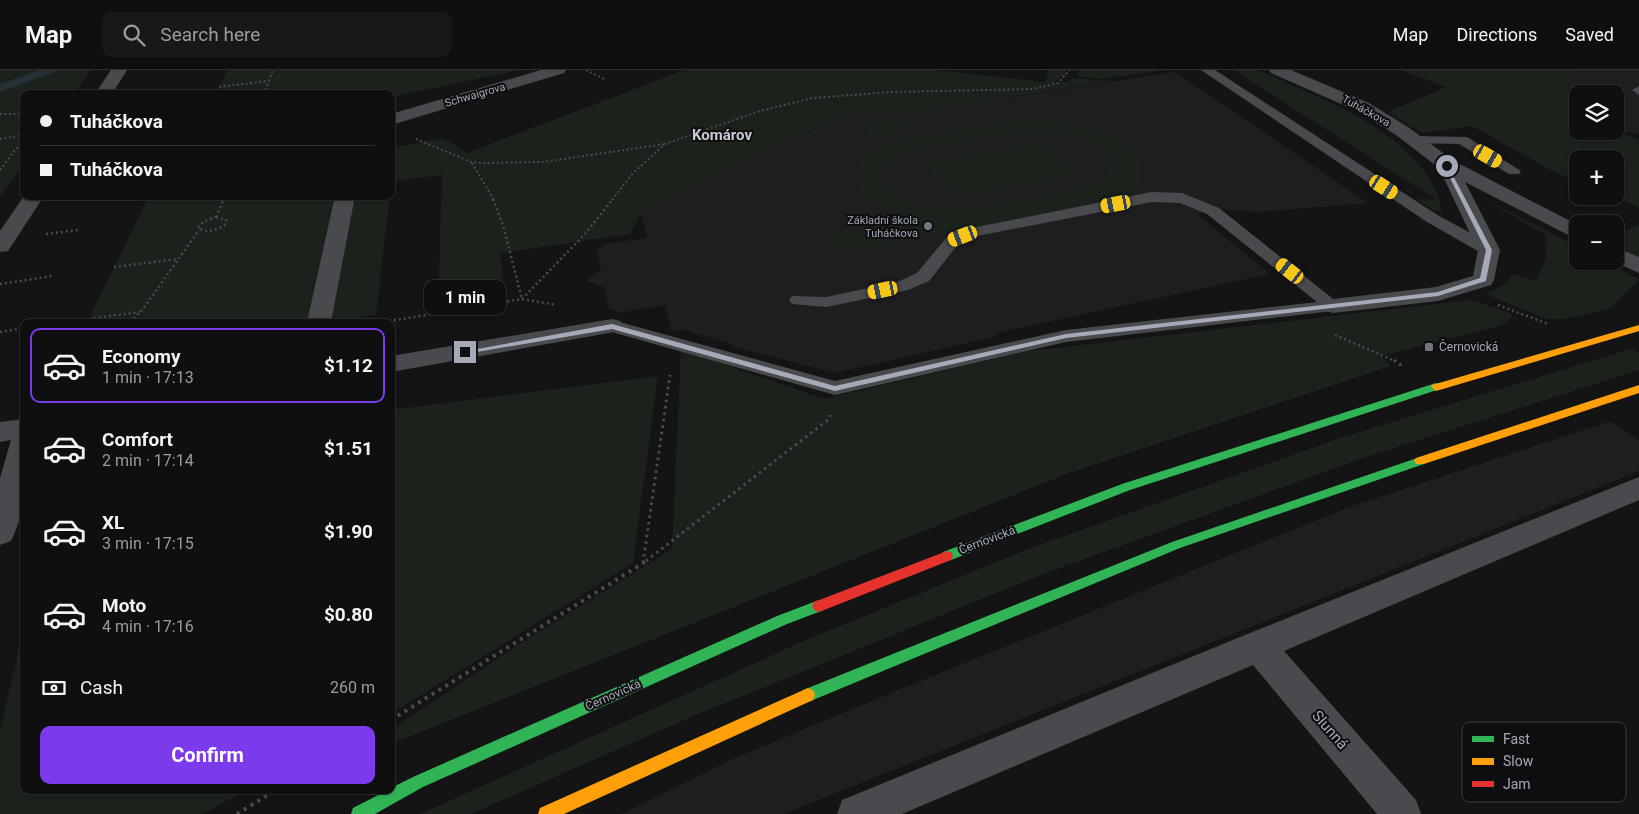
<!DOCTYPE html>
<meta charset="utf-8">
<style>
:root{--surface:#0f0f0f;--page:#181818;--text:#f1f3f6;--muted:#9b9c9e;--line:#2f2f2f;--accent:#7c3aed}
body{margin:0;font-family:Roboto,sans-serif;background:var(--page);color:var(--text);height:100vh;display:flex;flex-direction:column;font-size:19px;white-space:nowrap}
*{box-sizing:border-box;margin:0}
p{font-size:16px;color:var(--muted)}
.icon{flex:none;width:28px;height:28px;fill:none;stroke:currentColor;stroke-width:2;stroke-linecap:round;stroke-linejoin:round}
.map{position:relative;flex:1;overflow:hidden}
.side{position:absolute;left:20px;top:249px;width:375px;height:475px;display:flex;flex-direction:column;background:var(--surface);border-radius:10px;box-shadow:0 1px 4px #0004,0 0 0 1px var(--line)}
.side>*{flex:none}
.top-card{position:absolute;left:20px;top:20px;width:375px;height:110px;border-radius:10px;box-shadow:0 1px 4px #0004,0 0 0 1px var(--line);display:grid;align-content:center;height:110px;padding:0 20px;background:var(--surface)}
.tools{position:absolute;left:1569px;top:15px;display:grid;gap:10px}
.tools a{display:grid;place-items:center;width:55px;height:55px;border-radius:10px;background:var(--surface);box-shadow:0 1px 4px #0004,0 0 0 1px var(--line);font-size:25px}
.end{position:absolute;width:22px;height:22px;margin:-11px;border:6px solid #a4aab7;background:#111;box-shadow:0 0 0 2px #111}
.from{border-radius:50%}
.bubble{position:absolute;height:35px;border-radius:10px;background:var(--surface);box-shadow:0 1px 4px #0004,0 0 0 1px var(--line);font-size:16px;font-weight:700;line-height:35px;text-align:center}
.car{position:absolute;width:15px;height:30px;margin:-15px -8px;border-radius:6px;box-shadow:0 0 4px 1px #0007;background:linear-gradient(#f5c518 24%,#345 0 40%,#f5c518 0 76%,#345 0 86%,#f5c518 0)}
.top-card b{display:flex;align-items:center;gap:18px;height:48px;font-size:19px}
.top-card b+b{border-top:1px solid var(--line)}
.top-card i{width:12px;height:12px;background:var(--text)}
ul{padding:9px 0 0;list-style:none}
li{display:flex;align-items:center;gap:15px;height:75px;margin:0 10px 8px;padding:0 10px;border:2px solid transparent;border-radius:10px}
li div{flex:1}
li b{display:block;font-size:19px}
li em{font-style:normal;font-weight:700}
li.on{border-color:var(--accent)}
li>.icon{width:45px;height:45px;stroke-width:1.5}
.pay{display:flex;align-items:center;gap:12px;height:55px;padding:0 20px;font-size:19px}
.pay p{margin-inline-start:auto}
.action{display:flex;gap:10px;margin-top:auto;padding:10px 20px}
.action a{flex:1;height:58px;border-radius:10px;background:var(--accent);color:#fff;font-size:20px;font-weight:700;line-height:58px;text-align:center}
header{display:flex;align-items:center;gap:30px;box-sizing:border-box;height:70px;padding:0 25px;background:var(--surface);border-bottom:1px solid var(--line)}
header strong{font-size:24px}
nav{display:flex;gap:28px;margin-inline-start:auto;font-size:18px}
.search{width:350px;height:45px;background:var(--page);display:flex;align-items:center;gap:12px;box-sizing:border-box;padding:0 18px;border-radius:10px;color:var(--muted);font-size:19px}
.map>svg:first-child{display:block}
</style>
<header>
<strong>Map</strong>
<div class="search"><svg class="icon" aria-label="search" viewBox="0 0 24 24"><circle cx="10" cy="10" r="6"/><path d="M15 15l6 6"/></svg>Search here</div>
<nav><a>Map</a><a>Directions</a><a>Saved</a></nav>
</header>
<div class="map">
<svg width="1639" height="744" viewBox="0 0 1639 744">
<rect width="100%" height="100%" fill="#141414"/>
<g fill="#1e1e20">
<polygon points="1580,0 1639,0 1639,65 1615,58 1615,24 1586,24 1562,17"/>
<polygon points="1175,2 1368,133 1257,142 1222,139 1197,144 1270,204 996,263 999,266 835,303 734,277 732,274 681,259 672,262 665,235 619,243 609,239 604,217 586,211 601,199 597,180 605,174 647,168 641,143 852,41 917,42"/>
<polygon points="1611,351 1639,370 1639,401 784,744 621,744 735,688 864,634 1349,437"/>
</g>
<g fill="#1a221b" fill-rule="evenodd">
<polygon points="0,0 91,0 74,24 24,24 24,94 0,126"/>
<polygon points="227,0 519,0 391,27 391,24 216,24"/>
<polygon points="684,0 935,0 1045,12 1048,0 1067,0 1066,4 1055,12 1068,12 1073,8 1113,11 917,42 852,41 641,143 630,164 501,183 504,225 438,235 442,105 392,111 391,114 391,78 443,68 467,83"/>
<polygon points="1079,0 1164,0 1100,9 1077,6"/>
<path d="M1233 0C1240 0 1249 0 1256 0 1268 3 1280 10 1291 15 1345 37 1433 78 1442 142L1433 140 1416 129 1437 130Z"/>
<polygon points="1400,0 1580,0 1563,17 1586,24 1578,24 1578,61 1615,61 1615,59 1639,70 1639,138 1614,126 1615,89 1578,89 1577,110 1556,103 1472,56 1422,63 1388,42 1446,17"/>
<path d="M864 44 876 48 910 47V51C901 66 888 68 871 70L866 54 854 49Z"/>
<path d="M1039 48C1071 51 1165 65 1137 116L1146 124 838 184 825 165 904 149C892 142 877 140 867 130 846 111 854 87 878 76 897 67 920 65 941 61 974 56 1006 49 1039 48ZM1033 62C1062 62 1095 65 1111 92L1107 105 1091 114C1043 123 954 149 910 131 900 127 894 119 886 112V99L897 88 910 81Z"/>
<polygon points="1044,71 1082,104 955,128 922,92"/>
<polygon points="149,126 390,126 376,245 334,252 87,252"/>
<polygon points="1480,127 1577,176 1578,191 1606,191 1639,210 1609,239 1564,249 1547,249 1485,224 1505,214 1513,204 1536,211 1546,188 1545,164"/>
<polygon points="1639,155 1639,188 1615,176 1615,165"/>
<polygon points="1471,230 1513,244 1506,254 1381,286 1391,296 1069,403 391,674 391,660 513,578 672,479 681,279 824,329 1029,281"/>
<polygon points="1631,279 1639,283 1639,300 1363,388 1046,503 691,647 471,744 420,744 806,570 1028,479 1343,367"/>
<polygon points="658,306 633,493 391,644 391,340"/>
<polygon points="24,556 24,720 247,720 202,744 0,744 0,661"/>
</g>
<polygon fill="#263037" points="40,0 60,0 0,22 0,14"/>
<g fill="none" stroke-linecap="round" stroke-linejoin="round">
<g stroke="#4a4b4f" stroke-width="2" stroke-dasharray="2 2.5" stroke-linecap="butt">
<polyline points="586,0 604,9"/>
<polyline points="219,17 268,11"/>
<polyline points="265,21 281,24"/>
<polyline points="264,24 273,0"/>
<polyline points="0,44 24,44"/>
<polyline points="0,69 24,65"/>
<polyline points="416,69 471,92 482,93 543,92 665,74"/>
<polyline points="472,93 494,130"/>
<polyline points="0,100 24,68"/>
<polyline points="223,130 225,126"/>
<polyline points="612,130 632,104 665,74 760,41 813,28 892,22 1033,19 1058,13 1070,0"/>
</g>
<g stroke="#4a4b4f" stroke-width="2.5" stroke-dasharray="2 3" stroke-linecap="butt">
<polyline points="493,129 503,155 522,229"/>
<path d="M216 147 226 150V154C217 160 208 164 198 158L203 152Z"/>
<polyline points="216,147 224,129"/>
<polyline points="46,164 78,160"/>
<polyline points="114,197 178,189"/>
<polyline points="0,214 52,206"/>
<polyline points="522,229 585,164 613,129"/>
<polyline points="1498,235 1548,254"/>
<polyline points="89,249 140,242"/>
<polyline points="130,252 143,239 199,160"/>
<polyline points="384,252 522,229 556,235"/>
<polyline points="0,262 23,258"/>
<polyline points="1335,265 1395,291"/>
</g>
<g stroke="#4a4b4f" stroke-width="3" stroke-dasharray="2.5 4" stroke-linecap="butt">
<polyline points="1394,290 1402,296"/>
<polyline points="646,491 829,349 830,345"/>
<polyline points="643,493 670,305"/>
</g>
<g stroke="#4a4b4f" stroke-width="4" stroke-dasharray="3 5" stroke-linecap="butt">
<polyline points="391,650 645,492"/>
<polyline points="237,744 276,720"/>
</g>
<g fill="#484a4d" fill-rule="evenodd">
<polygon points="1201,0 1215,0 1439,146 1495,176 1497,180 1495,184 1483,184 1427,152"/>
<polygon points="1639,16 1639,25 1632,20"/>
<polygon points="1414,66 1467,67 1521,101 1519,104 1509,104 1459,74 1409,73 1407,70"/>
<polygon points="1152,122 1182,123 1219,138 1342,236 1339,240 1333,241 1066,272 835,325 605,260 603,256 605,252 612,250 835,311 1066,260 1317,232 1207,144 1180,133 1152,132 977,166 959,173 929,211 908,220 826,237 792,234 789,230 792,226 826,227 897,212 917,203 947,167 967,159"/>
</g>
<g fill="#484a4d" fill-rule="evenodd">
<polygon points="111,0 127,0 112,24 95,24"/>
<polygon points="541,0 566,0 564,3 391,55 391,44"/>
<polygon points="1269,0 1291,0 1369,33 1408,57 1454,91 1578,155 1578,170 1465,112 1500,180 1494,210 1491,215 1438,231 1333,243 1325,241 1321,236 1325,231 1333,229 1436,217 1473,206 1478,180 1439,98 1396,65 1357,41 1271,3"/>
<polygon points="24,126 44,126 8,181 0,182 0,161"/>
<polygon points="335,126 355,126 331,252 307,252"/>
<polygon points="1615,177 1639,187 1639,203 1613,191 1615,191"/>
<polygon points="612,249 620,251 624,256 620,261 391,302 391,286"/>
<path d="M24 349C24 389 30 435 11 471L0 475V408L11 370 0 372V352Z"/>
<polygon points="1639,407 1639,430 1284,581 1416,730 1421,744 1377,744 1253,595 902,744 837,744 842,730 1245,565"/>
</g>
<g fill="#30b455" fill-rule="evenodd">
<polygon points="1436,313 1440,315 1441,317 1440,319 1130,420 951,490 947,491 943,490 941,486 943,482 1122,414"/>
<polygon points="1420,387 1424,388 1426,391 1424,394 1180,478 813,630 808,632 803,630 801,625 803,620 1172,472"/>
<polygon points="819,530 824,532 826,536 824,540 787,554 423,717 375,744 351,744 353,738 388,720 391,720 391,718 413,707 777,546"/>
</g>
<g fill="#ff9f0a" fill-rule="evenodd">
<polygon points="1639,255 1639,261 1436,321 1431,317 1432,315"/>
<polygon points="1639,315 1639,323 1424,394 1416,394 1414,391 1416,388"/>
<polygon points="808,618 813,620 815,625 813,630 564,744 538,744 540,738"/>
</g>
<polygon fill="#e5322d" fill-rule="evenodd" points="947,481 951,482 953,486 951,490 819,542 814,540 812,536 814,532"/>
</g>
<polygon fill="#a4aab7" points="1447,94 1492,180 1486,211 1438,226 1066,268 835,321 612,259 465,284 461,282 612,254 835,316 1066,264 1438,222 1480,208 1486,180 1444,96"/>
<g fill="#72767e" stroke="#0e0e10" stroke-width="2">
<circle cx="928" cy="156" r="5"/>
<rect x="1424" y="272" width="10" height="10" rx="2.5"/>
</g>
<g text-anchor="middle" dominant-baseline="central" stroke-width="4" stroke-linejoin="round" paint-order="stroke">
<g font-size="11" fill="#a4aab7" stroke="#0e0e10">
<text transform="translate(475 25) rotate(-16)">Schwaigrova</text>
<text transform="translate(1366 41) rotate(29)">Tuháčkova</text>
</g>
<g font-size="11" fill="#a4aab7" stroke="#0e0e10" text-anchor="end">
<text x="918" y="150">Základní škola<tspan x="918" dy="13">Tuháčkova</tspan></text>
</g>
<g font-size="12" fill="#a4aab7" stroke="#0e0e10" text-anchor="start">
<text x="1439" y="277">Černovická</text>
</g>
<g font-size="12" fill="#a4aab7" stroke="#0e0e10">
<text transform="translate(987 470) rotate(-21)">Černovická</text>
<text transform="translate(613 625) rotate(-24)">Černovická</text>
</g>
<g font-size="15" font-weight="bold" fill="#c5c9d3" stroke="#0e0e10">
<text x="722" y="65">Komárov</text>
</g>
<g font-size="15" fill="#a4aab7" stroke="#0e0e10">
<text transform="translate(1330 660) rotate(49)">Slunná</text>
</g>
</g>
<rect x="1462" y="652" width="164" height="80" rx="8" fill="#0e0e10" stroke="#3b3d42" stroke-width="1"/>
<rect x="1472" y="666" width="22" height="6" fill="#30b455"/>
<rect x="1472" y="688" width="22" height="7" fill="#ff9f0a"/>
<rect x="1472" y="711" width="22" height="6" fill="#e5322d"/>
<g font-size="14" fill="#a4aab7">
<text x="1503" y="674">Fast</text>
<text x="1503" y="696">Slow</text>
<text x="1503" y="719">Jam</text>
</g>
</svg>
<div class="tools">
<a><svg class="icon" aria-label="layers" viewBox="0 0 24 24"><path d="M12 4l9 5-9 5-9-5zM3 14l9 5 9-5"/></svg></a>
<a>+</a>
<a>−</a>
</div>
<i class="end from" style="left:1447px;top:96px"></i>
<i class="end" style="left:465px;top:282px"></i>
<div class="bubble" style="left:424px;top:210px;width:82px">1 min</div>
<i class="car" style="left:1488px;top:86px;rotate:120deg"></i>
<i class="car" style="left:1384px;top:117px;rotate:123deg"></i>
<i class="car" style="left:1116px;top:134px;rotate:259deg"></i>
<i class="car" style="left:963px;top:166px;rotate:249deg"></i>
<i class="car" style="left:1290px;top:201px;rotate:308deg"></i>
<i class="car" style="left:883px;top:220px;rotate:258deg"></i>
<div class="top-card">
<b><i class="from"></i>Tuháčkova</b>
<b><i></i>Tuháčkova</b>
</div>
<section class="side">
<ul>
<li class="on"><svg class="icon" aria-label="car" viewBox="0 0 24 24"><path d="M5 17H2v-5l4-1 3-4h7l3 4 3 1v5h-3M9 17h6M6 11h13"/><circle cx="7" cy="17" r="2"/><circle cx="17" cy="17" r="2"/></svg><div><b>Economy</b><p>1 min · 17:13</p></div><em>$1.12</em></li>
<li><svg class="icon" aria-label="car" viewBox="0 0 24 24"><path d="M5 17H2v-5l4-1 3-4h7l3 4 3 1v5h-3M9 17h6M6 11h13"/><circle cx="7" cy="17" r="2"/><circle cx="17" cy="17" r="2"/></svg><div><b>Comfort</b><p>2 min · 17:14</p></div><em>$1.51</em></li>
<li><svg class="icon" aria-label="car" viewBox="0 0 24 24"><path d="M5 17H2v-5l4-1 3-4h7l3 4 3 1v5h-3M9 17h6M6 11h13"/><circle cx="7" cy="17" r="2"/><circle cx="17" cy="17" r="2"/></svg><div><b>XL</b><p>3 min · 17:15</p></div><em>$1.90</em></li>
<li><svg class="icon" aria-label="car" viewBox="0 0 24 24"><path d="M5 17H2v-5l4-1 3-4h7l3 4 3 1v5h-3M9 17h6M6 11h13"/><circle cx="7" cy="17" r="2"/><circle cx="17" cy="17" r="2"/></svg><div><b>Moto</b><p>4 min · 17:16</p></div><em>$0.80</em></li>
</ul>
<div class="pay"><svg class="icon" aria-label="cash" viewBox="0 0 24 24"><path d="M3 7h18v10H3z"/><circle cx="12" cy="12" r="2"/></svg>Cash<p>260 m</p></div>
<div class="action"><a>Confirm</a></div>
</section>
</div>
